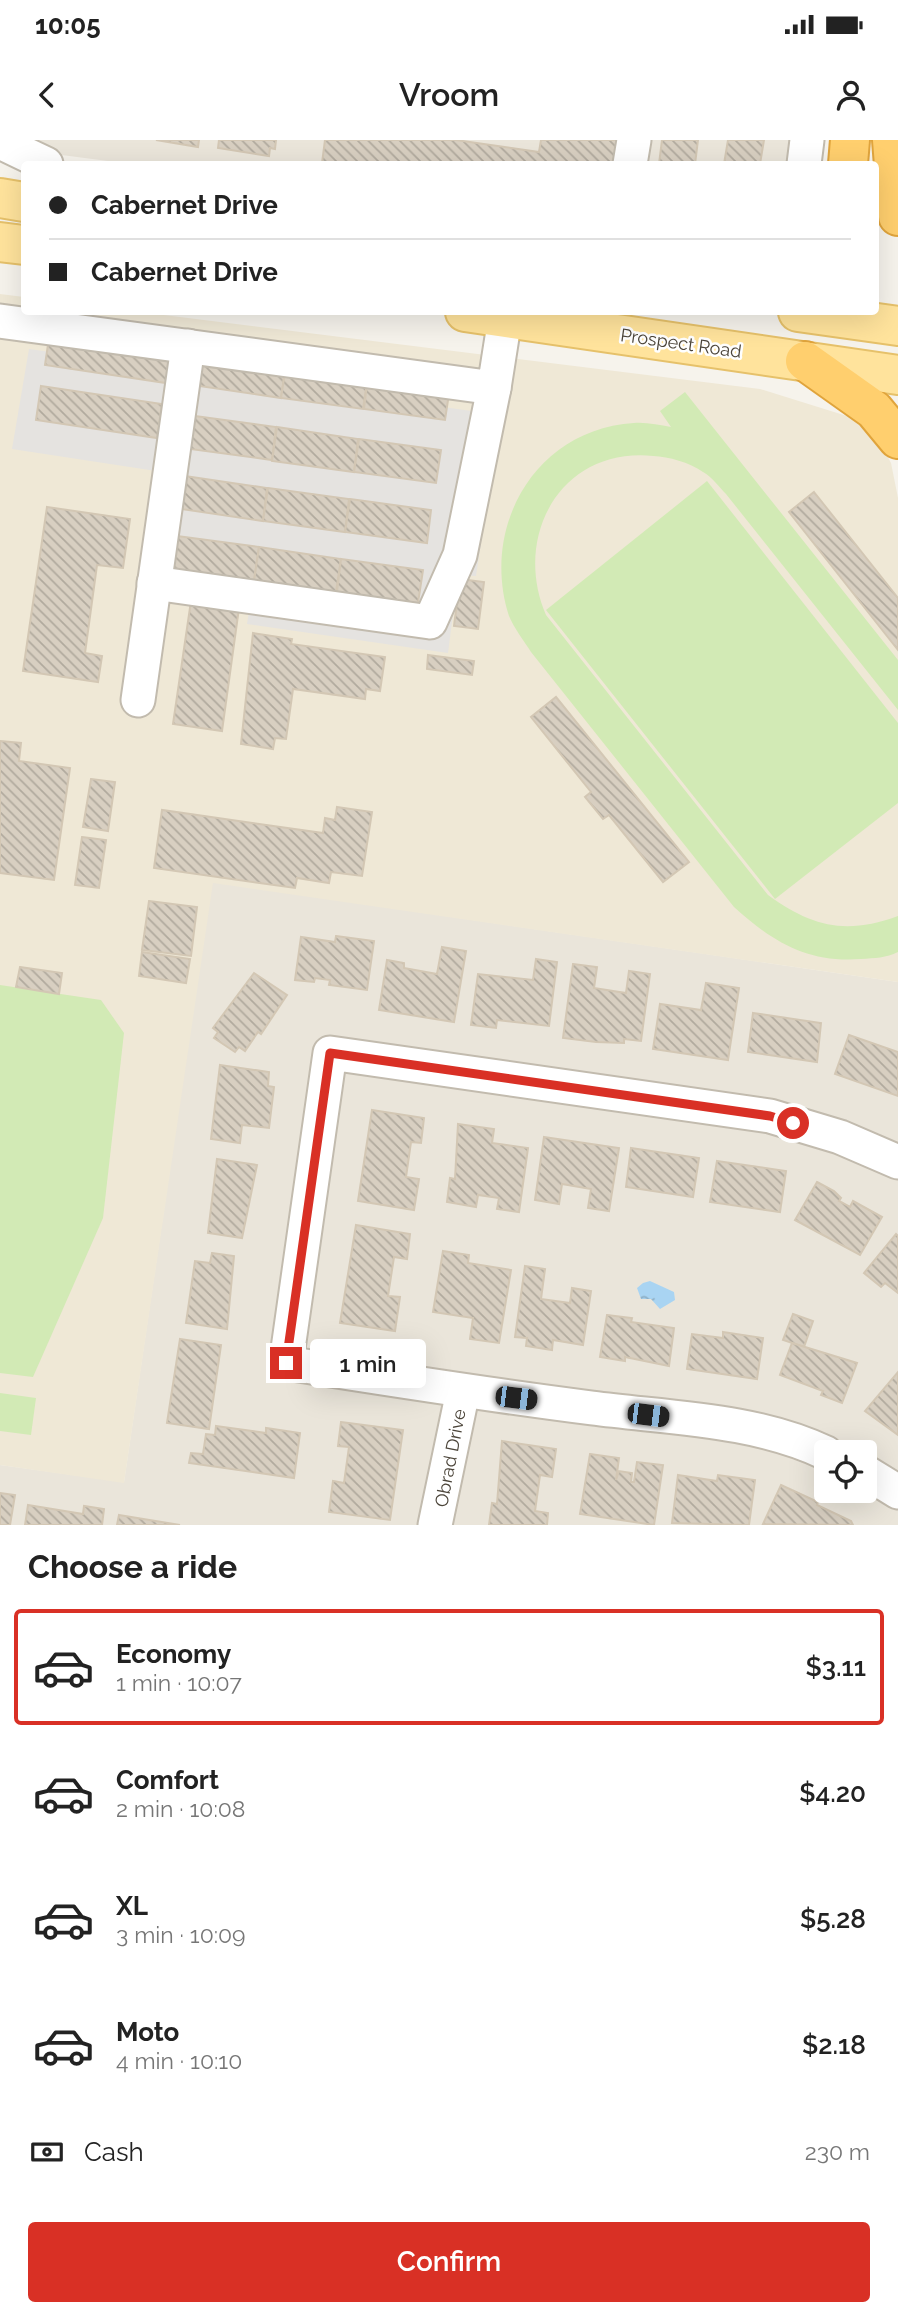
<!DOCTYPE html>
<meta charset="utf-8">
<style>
:root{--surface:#fff;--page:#f6f6f6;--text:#222;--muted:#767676;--line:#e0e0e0;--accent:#d93025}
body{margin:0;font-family:Raleway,sans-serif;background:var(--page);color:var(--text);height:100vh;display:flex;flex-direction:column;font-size:26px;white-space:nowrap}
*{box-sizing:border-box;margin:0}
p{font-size:23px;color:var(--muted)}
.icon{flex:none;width:38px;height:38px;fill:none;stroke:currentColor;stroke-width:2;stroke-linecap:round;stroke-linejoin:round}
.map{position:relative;height:1385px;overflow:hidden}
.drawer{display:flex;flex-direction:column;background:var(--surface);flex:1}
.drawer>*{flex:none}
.hud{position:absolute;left:21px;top:21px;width:858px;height:154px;border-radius:7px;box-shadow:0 7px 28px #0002;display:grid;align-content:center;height:154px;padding:0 28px;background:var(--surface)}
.fabs{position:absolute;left:814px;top:1300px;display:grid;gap:14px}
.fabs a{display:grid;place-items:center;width:63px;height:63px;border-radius:7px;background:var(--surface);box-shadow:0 7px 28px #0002;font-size:35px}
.end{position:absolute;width:32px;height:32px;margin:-16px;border:9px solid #d93025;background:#fff;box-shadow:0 0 0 4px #fff}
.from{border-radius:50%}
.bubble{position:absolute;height:49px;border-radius:7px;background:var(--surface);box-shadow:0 7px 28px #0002;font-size:23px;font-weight:600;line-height:49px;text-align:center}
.car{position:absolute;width:21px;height:42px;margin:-21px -10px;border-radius:9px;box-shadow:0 0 5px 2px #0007;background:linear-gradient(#222 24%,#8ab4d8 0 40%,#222 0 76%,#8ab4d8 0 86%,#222 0)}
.hud b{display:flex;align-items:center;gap:24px;height:66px;font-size:26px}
.hud b+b{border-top:2px solid var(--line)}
.hud i{width:18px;height:18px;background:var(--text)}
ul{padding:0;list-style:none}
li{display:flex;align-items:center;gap:21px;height:116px;margin:0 14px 10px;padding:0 14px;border:4px solid transparent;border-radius:7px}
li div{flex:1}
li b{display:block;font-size:26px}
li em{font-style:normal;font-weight:600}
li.active{border-color:var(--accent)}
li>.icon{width:63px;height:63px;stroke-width:1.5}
h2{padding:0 28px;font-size:32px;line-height:84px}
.pay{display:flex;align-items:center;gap:18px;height:77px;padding:0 28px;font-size:26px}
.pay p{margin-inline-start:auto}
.primary-button{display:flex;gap:14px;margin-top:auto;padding:14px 28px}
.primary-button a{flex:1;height:80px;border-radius:7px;background:var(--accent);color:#fff;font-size:28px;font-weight:600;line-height:80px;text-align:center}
.status{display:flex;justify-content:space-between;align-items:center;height:49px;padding:0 35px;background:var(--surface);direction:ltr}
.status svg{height:19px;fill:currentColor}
header{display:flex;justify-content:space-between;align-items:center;height:91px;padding:0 28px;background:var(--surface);font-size:32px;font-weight:600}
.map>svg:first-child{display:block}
</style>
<div class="status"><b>10:05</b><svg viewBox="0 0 49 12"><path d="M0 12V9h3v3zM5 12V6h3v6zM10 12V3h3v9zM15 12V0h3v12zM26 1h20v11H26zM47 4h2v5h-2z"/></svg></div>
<header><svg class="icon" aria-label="back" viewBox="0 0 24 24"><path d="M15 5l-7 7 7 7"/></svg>Vroom<svg class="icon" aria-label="person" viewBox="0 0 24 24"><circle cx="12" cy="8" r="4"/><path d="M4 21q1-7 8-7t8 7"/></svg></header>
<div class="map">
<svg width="898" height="1385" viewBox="0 0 898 1385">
<defs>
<pattern id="water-ripples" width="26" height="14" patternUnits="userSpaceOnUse" patternTransform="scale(1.75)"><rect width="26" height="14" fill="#a9d4f2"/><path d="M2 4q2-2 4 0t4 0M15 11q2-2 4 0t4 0" fill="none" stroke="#8caec5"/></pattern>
<pattern id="building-back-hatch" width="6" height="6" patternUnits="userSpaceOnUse" patternTransform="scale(1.75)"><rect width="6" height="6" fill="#d8cfc1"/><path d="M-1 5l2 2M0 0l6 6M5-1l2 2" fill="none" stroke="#b1aa9e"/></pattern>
</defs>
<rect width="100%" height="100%" fill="#f6f3ec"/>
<g fill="#eae5da" fill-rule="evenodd">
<polygon points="0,0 796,0 792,24 131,24 0,7"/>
<path d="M212 742 898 842V1385H0V1325L124 1342ZM826 1312H864V1351H826Z"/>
</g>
<polygon fill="#efe8d6" points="0,154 24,157 24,172 140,172 760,249 850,277 877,298 891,323 898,358 898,842 213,743 124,1343 0,1325"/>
<g fill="#d2eab5">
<path d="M685 252 898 520V570L726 354C719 347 712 337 703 332 689 322 669 317 653 316 561 307 512 396 546 475L768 755C812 787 846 795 898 776V812C886 818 875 818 861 819 807 823 773 802 734 767L531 512C524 501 514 488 509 476 480 386 536 289 634 283 646 282 659 285 671 287L660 271Z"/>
<polygon points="707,341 898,583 898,663 775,759 546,470"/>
<polygon points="0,845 101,860 124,893 103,1078 33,1237 0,1233"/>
<polygon points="0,1253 36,1258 31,1295 0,1291"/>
</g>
<polygon fill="#e5e3e0" points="29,209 500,275 476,436 458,435 448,513 247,484 250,466 141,452 156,331 12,309"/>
<polygon fill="url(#water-ripples)" points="650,1141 674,1152 675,1160 660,1169 651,1159 641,1159 637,1148 643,1143"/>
<g fill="url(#building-back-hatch)" stroke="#d3c7b4" stroke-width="2">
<polygon points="156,0 199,0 198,7"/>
<polygon points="219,0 276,0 275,9 270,8 269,16 218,8"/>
<polygon points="325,0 456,0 539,12 541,0 617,0 613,24 331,24 322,23"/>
<polygon points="662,0 698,0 695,24 659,24"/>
<polygon points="728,0 764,0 760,24 724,24"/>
<polygon points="50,191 171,209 166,243 45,225"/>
<polygon points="204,213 286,225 281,258 199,246"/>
<polygon points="286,225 368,236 363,269 281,258"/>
<polygon points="368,236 450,247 445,280 364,269"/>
<polygon points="41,246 162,264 157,298 36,280"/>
<polygon points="195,276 276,287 272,320 190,309"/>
<polygon points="277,287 358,299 354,332 272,321"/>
<polygon points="359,299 441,310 436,343 354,332"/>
<polygon points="185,336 267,348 263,381 181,369"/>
<polygon points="268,348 349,359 345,392 263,381"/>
<polygon points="814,352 898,458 898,510 789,372"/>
<polygon points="350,359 431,370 427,403 345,392"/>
<polygon points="47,367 130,379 123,428 97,425 85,513 102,516 98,542 23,531"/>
<polygon points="177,396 259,407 254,441 172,429"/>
<polygon points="259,407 341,419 336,452 254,441"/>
<polygon points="341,419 423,430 418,463 337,452"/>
<polygon points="460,439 484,442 478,489 454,486"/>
<polygon points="191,461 239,468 222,591 173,584"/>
<polygon points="253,493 292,499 291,504 385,517 380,551 366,549 365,559 293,549 286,599 275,598 273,609 241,604"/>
<polygon points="428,515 474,521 472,535 427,529"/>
<polygon points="556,557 689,722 663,742 609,675 603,679 585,657 591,652 531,577"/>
<polygon points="0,601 21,603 19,621 70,628 54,740 0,733"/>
<polygon points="91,639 115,642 108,691 83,687"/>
<polygon points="337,667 372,672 362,736 331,732 329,743 297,738 295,748 154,728 162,670 323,693 325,678 335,680"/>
<polygon points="82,697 106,700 99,748 75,745"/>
<polygon points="149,761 197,767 191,816 142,810"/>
<polygon points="336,796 374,801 367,850 329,845 330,840 315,838 314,842 295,840 301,797 335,802"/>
<polygon points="442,807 466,811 454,882 379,870 387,820 404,823 404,828 437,834"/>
<polygon points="142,812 190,819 186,843 139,836"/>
<polygon points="536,819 557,822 549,886 497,880 496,888 471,885 478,834 533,840"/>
<polygon points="573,824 597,827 594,848 626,853 629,831 650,834 641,901 624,899 624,903 596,902 563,898"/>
<polygon points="20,827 62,833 59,854 16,847"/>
<polygon points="254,833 287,855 261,894 258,892 245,911 239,907 235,912 214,898 218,892 213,888"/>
<polygon points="706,843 739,848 728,920 653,909 660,864 701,870"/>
<polygon points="753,873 821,883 817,922 748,912"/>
<polygon points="849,895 898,912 898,956 835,934"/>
<polygon points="220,925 269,932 268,946 274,947 269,988 242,985 240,1003 211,999"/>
<polygon points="372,970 424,978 421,1003 411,1002 406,1037 419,1039 414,1070 358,1061"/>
<polygon points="458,984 494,989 492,1003 528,1008 519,1072 497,1069 499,1058 478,1055 476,1067 447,1062 450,1038 455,1039"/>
<polygon points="544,997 619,1008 609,1071 588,1068 591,1049 562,1044 559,1064 535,1060"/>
<polygon points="631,1008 699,1018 693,1057 626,1047"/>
<polygon points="217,1019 257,1025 242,1098 208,1093"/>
<polygon points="717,1021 786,1031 780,1072 710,1062"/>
<polygon points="817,1042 834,1051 841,1058 839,1061 850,1067 853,1061 882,1077 860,1115 795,1080"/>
<polygon points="356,1085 410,1094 407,1119 394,1117 388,1156 400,1157 395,1191 340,1183"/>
<polygon points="896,1094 898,1096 898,1153 885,1143 881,1147 864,1133"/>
<polygon points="443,1111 469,1115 468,1123 511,1130 499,1203 470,1199 473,1178 433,1172"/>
<polygon points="212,1113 234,1116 227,1189 186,1183 195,1121 210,1123"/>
<polygon points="525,1126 545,1129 541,1159 570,1163 572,1148 591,1151 583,1205 553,1200 552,1210 526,1206 527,1198 515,1197"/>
<polygon points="793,1174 813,1181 804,1207 783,1200"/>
<polygon points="607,1175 632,1178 631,1182 674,1188 669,1226 625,1217 625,1221 600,1217"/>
<polygon points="723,1192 763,1198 757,1239 687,1229 692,1194 723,1198"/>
<polygon points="180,1199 221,1205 209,1289 167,1283"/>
<polygon points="792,1203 857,1223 842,1263 821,1255 823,1251 780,1235"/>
<polygon points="898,1232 898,1295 865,1271"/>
<polygon points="341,1282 403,1290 390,1380 329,1372 333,1341 344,1343 349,1307 338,1306"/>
<polygon points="216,1286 266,1293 266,1288 300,1293 294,1338 189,1323 191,1313 203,1314 206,1294 215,1295"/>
<polygon points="502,1301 556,1309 552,1337 540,1335 535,1371 548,1373 547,1385 489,1385 492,1363 497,1364"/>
<polygon points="590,1314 619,1318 616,1340 619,1331 632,1333 631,1342 634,1342 637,1322 663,1325 654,1385 580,1374"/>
<polygon points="678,1335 717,1341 718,1335 755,1340 749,1385 672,1383"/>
<polygon points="781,1345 818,1362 817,1365 851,1381 853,1385 763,1384"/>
<polygon points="0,1353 15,1355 10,1385 0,1385"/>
<polygon points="28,1365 83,1374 84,1366 104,1369 102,1385 25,1385"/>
<polygon points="119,1375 180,1385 117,1385"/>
</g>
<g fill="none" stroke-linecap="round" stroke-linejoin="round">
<g stroke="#c2bbae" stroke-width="37">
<g id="minor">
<polyline points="0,2 46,24"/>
<polyline points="630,24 634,0"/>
<polyline points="804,24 807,0"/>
<polyline points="0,181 494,248 505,178"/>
<polyline points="154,443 430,482 460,415 494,248"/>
<polyline points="138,560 188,206"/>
<path d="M826 1313C755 1279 669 1278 592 1268 489 1255 387 1239 286 1223L330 913 770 976 840 997 898 1022"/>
<polyline points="864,1331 898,1352"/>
<polyline points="435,1385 463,1251"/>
</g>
</g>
<g stroke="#e6c16a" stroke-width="42">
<g id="major">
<polyline points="0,58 24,62"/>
<polyline points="0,102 24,105"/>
<polyline points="465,172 898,235"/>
<polyline points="798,172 898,186"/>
</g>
</g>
<g stroke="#e0a43c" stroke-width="42">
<g id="highway">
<polyline points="892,0 898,76"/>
<polyline points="848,24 850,0"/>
<polyline points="805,221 874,270 898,299"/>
</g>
</g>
<use href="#minor" stroke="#fff" stroke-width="33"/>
<use href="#major" stroke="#ffe39c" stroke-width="38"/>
<use href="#highway" stroke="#ffcf6e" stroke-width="38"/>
</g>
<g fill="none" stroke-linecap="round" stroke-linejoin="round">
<polyline stroke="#d93025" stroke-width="9" points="286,1223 330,913 770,976 793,983"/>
</g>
<g text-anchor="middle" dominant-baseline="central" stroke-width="5" stroke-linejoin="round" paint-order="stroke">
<g font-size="18" fill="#4b4439" stroke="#fff">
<text transform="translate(681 203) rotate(8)">Prospect Road</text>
<text transform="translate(450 1318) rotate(-79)">Obrad Drive</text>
</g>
</g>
</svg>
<div class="fabs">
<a><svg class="icon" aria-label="locate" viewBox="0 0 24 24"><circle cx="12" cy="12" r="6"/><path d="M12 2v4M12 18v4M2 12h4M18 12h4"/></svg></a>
</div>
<i class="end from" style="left:793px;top:983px"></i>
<i class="end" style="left:286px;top:1223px"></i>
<div class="bubble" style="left:310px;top:1199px;width:116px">1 min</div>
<i class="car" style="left:516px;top:1258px;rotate:97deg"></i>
<i class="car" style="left:648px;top:1275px;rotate:97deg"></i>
<div class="hud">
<b><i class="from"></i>Cabernet Drive</b>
<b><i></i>Cabernet Drive</b>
</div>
</div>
<section class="drawer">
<h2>Choose a ride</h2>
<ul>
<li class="active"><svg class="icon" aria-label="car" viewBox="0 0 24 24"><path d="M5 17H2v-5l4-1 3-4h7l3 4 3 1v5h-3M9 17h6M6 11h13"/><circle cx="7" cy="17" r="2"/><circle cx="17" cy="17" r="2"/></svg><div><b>Economy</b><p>1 min · 10:07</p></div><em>$3.11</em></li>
<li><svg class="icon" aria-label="car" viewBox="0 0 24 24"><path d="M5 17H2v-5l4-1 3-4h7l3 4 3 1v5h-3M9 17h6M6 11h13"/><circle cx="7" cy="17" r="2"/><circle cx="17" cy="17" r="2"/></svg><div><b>Comfort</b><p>2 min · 10:08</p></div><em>$4.20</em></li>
<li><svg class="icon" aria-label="car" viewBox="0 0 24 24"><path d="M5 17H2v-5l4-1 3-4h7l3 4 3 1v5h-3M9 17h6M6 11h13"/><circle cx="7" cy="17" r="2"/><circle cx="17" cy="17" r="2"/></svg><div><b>XL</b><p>3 min · 10:09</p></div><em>$5.28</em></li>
<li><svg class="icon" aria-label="car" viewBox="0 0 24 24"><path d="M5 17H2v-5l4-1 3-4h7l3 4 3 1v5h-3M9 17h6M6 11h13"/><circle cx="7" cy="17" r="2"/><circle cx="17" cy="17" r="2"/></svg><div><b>Moto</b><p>4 min · 10:10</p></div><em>$2.18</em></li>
</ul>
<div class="pay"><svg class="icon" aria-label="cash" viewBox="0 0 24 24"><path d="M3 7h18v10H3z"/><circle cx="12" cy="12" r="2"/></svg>Cash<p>230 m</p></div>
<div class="primary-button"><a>Confirm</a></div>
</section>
